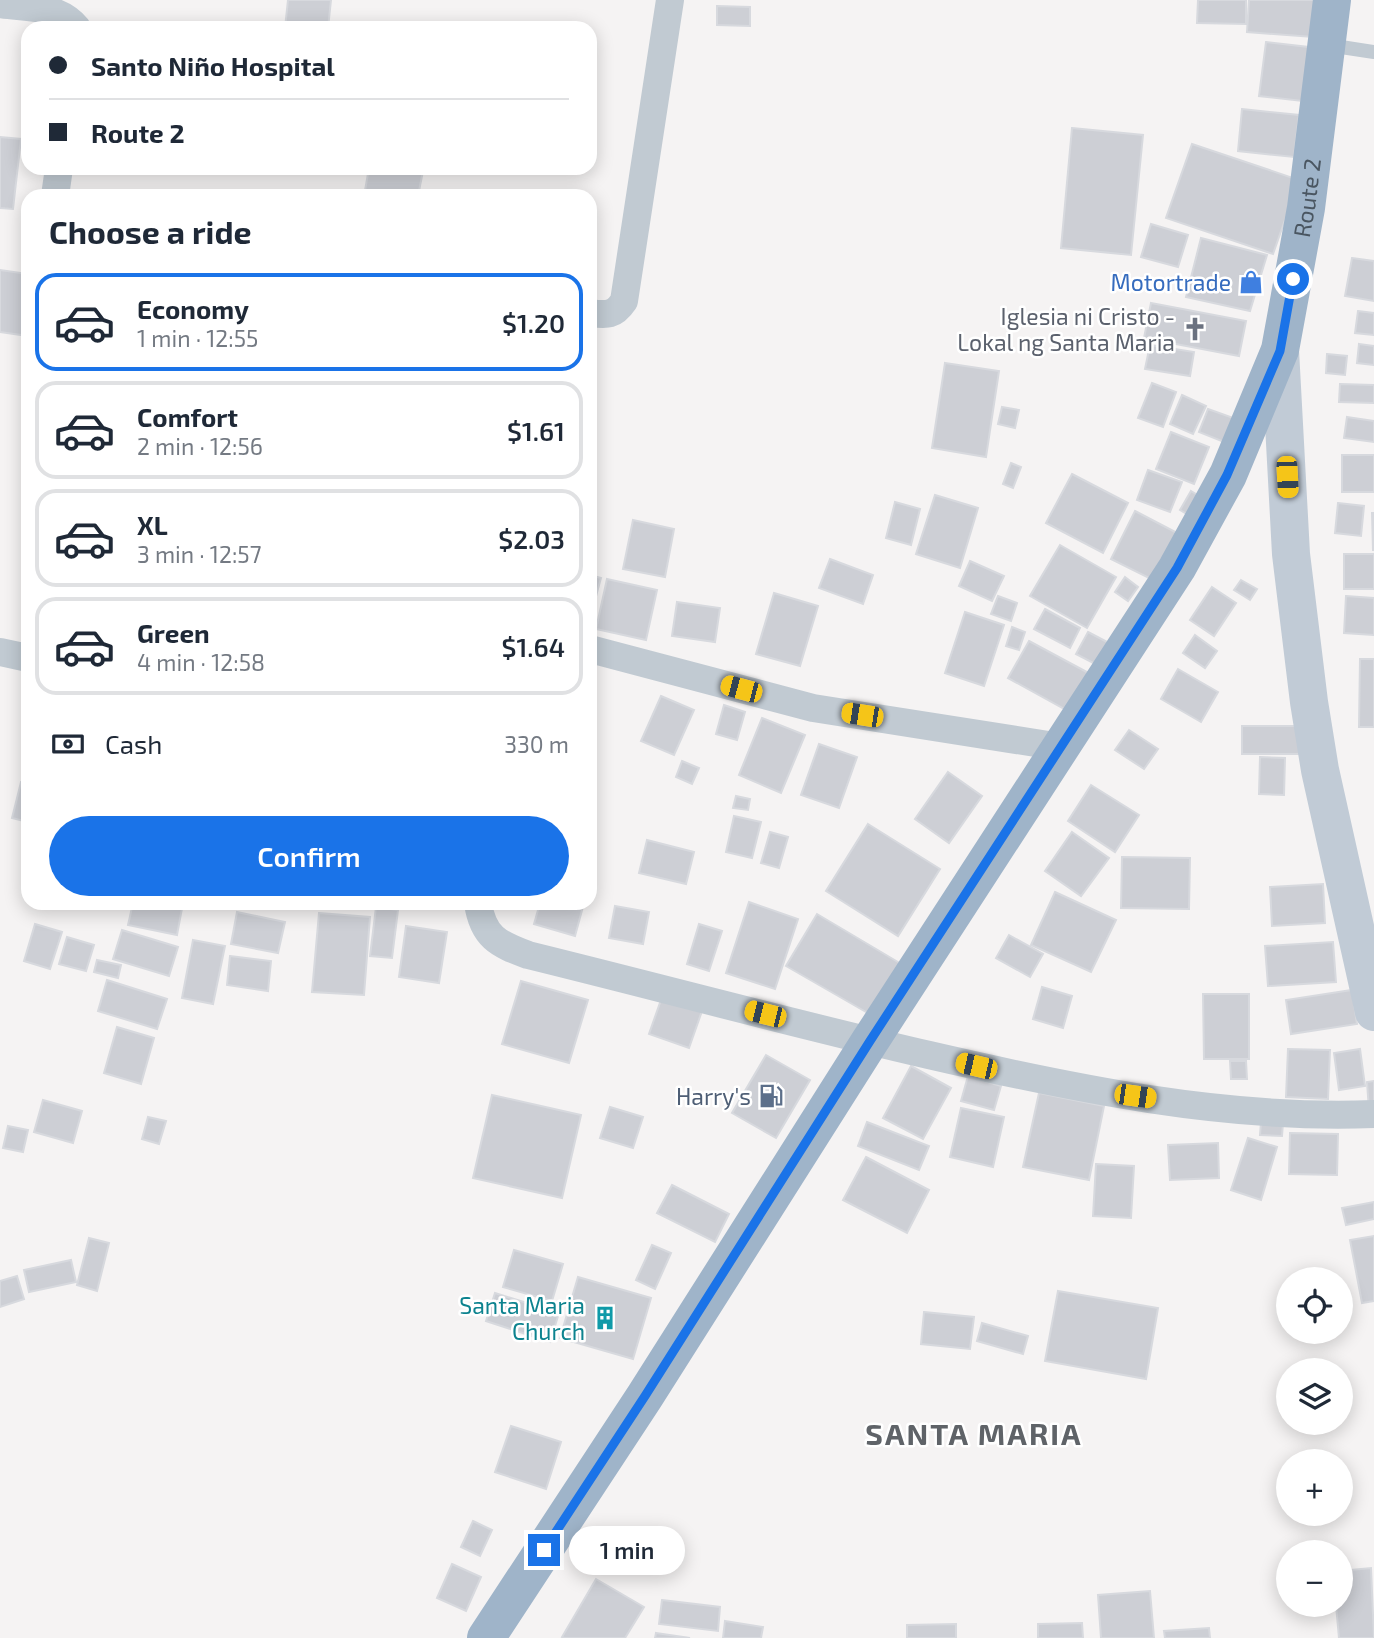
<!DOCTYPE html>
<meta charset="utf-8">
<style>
:root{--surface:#fff;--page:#f2f2f3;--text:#1f2937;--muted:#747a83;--line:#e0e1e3;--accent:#1a73e8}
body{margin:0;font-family:"Exo 2",sans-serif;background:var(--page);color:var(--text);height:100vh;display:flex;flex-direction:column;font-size:26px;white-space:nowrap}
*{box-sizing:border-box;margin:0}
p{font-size:23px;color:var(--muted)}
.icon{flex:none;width:38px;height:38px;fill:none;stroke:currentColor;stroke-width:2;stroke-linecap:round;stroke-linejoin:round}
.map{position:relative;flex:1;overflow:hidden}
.drawer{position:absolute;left:21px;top:189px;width:576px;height:721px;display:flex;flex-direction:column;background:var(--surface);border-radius:21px;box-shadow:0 4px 18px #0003}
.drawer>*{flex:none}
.hud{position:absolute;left:21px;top:21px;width:576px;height:154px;border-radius:21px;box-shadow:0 4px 18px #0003;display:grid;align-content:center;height:154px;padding:0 28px;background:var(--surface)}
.tools{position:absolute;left:1276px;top:1267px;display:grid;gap:14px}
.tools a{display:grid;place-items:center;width:77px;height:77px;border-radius:50%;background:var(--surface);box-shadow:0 4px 18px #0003;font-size:35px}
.end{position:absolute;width:32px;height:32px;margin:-16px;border:9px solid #1a73e8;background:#fff;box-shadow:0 0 0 4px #fff}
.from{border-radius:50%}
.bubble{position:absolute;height:49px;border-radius:24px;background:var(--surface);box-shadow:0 4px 18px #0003;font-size:23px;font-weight:600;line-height:49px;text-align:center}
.car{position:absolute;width:21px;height:42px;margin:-21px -10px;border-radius:9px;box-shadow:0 0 5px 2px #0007;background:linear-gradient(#f5c518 24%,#345 0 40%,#f5c518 0 76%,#345 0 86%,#f5c518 0)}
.hud b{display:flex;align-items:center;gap:24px;height:66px;font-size:26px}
.hud b+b{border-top:2px solid var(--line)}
.hud i{width:18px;height:18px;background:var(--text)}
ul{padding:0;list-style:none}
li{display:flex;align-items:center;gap:21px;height:98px;margin:0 14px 10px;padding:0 14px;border:4px solid var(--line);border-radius:21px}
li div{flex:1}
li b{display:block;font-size:26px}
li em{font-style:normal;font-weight:600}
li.selected{border-color:var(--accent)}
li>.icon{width:63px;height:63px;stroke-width:1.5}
h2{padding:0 28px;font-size:32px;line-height:84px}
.pay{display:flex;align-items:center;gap:18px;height:77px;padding:0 28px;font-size:26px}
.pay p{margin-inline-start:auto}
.cta{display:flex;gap:14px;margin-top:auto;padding:14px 28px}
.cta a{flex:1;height:80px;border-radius:42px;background:var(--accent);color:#fff;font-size:28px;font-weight:600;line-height:80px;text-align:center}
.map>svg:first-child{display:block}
</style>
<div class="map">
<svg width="1374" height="1638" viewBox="0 0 1374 1638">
<rect width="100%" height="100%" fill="#f5f3f3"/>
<g fill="#cdcfd5" stroke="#d7d9de" stroke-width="2">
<polygon points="288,0 331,0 328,28 285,28"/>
<polygon points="1198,0 1246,0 1246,24 1197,23"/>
<polygon points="1249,0 1316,0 1313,37 1247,32"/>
<polygon points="717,6 750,7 750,26 717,25"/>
<polygon points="1266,42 1317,48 1311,102 1259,96"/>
<polygon points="1242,109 1299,115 1294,157 1238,151"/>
<polygon points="1072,128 1143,135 1131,255 1061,248"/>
<polygon points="0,137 21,139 13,209 0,208"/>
<polygon points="1192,144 1299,180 1273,254 1166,218"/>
<polygon points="369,168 407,168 423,171 418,196 364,196"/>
<polygon points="1151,224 1188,235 1178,267 1141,257"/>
<polygon points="1201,238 1267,255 1250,311 1186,297"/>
<polygon points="1352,258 1374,261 1374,301 1345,296"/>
<polygon points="0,270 28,274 28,336 0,332"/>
<polygon points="1151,303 1246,321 1239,356 1144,338"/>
<polygon points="1358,311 1374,313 1374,335 1355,333"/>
<polygon points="1359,344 1374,346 1374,365 1357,363"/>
<polygon points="1150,345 1194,352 1190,376 1145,369"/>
<polygon points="1327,354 1347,356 1345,375 1326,373"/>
<polygon points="945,363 999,371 986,457 932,448"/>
<polygon points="1152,383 1176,392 1163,427 1138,418"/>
<polygon points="1340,384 1374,385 1374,403 1339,402"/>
<polygon points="1182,395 1206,406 1193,434 1170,424"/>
<polygon points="1002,407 1019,410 1015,428 998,424"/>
<polygon points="1208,409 1239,420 1229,444 1199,432"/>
<polygon points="1347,417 1374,421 1374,442 1344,438"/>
<polygon points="1171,432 1209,447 1194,484 1156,469"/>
<rect x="1342" y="455" width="32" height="37"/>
<polygon points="1011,463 1021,467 1013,488 1003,484"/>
<polygon points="1148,470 1182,482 1170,512 1137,500"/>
<polygon points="1072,474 1128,503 1103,553 1046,523"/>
<polygon points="1191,491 1201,497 1190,516 1180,510"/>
<polygon points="935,495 978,508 960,568 916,554"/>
<polygon points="895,502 920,509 911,545 886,538"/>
<polygon points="1338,503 1364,506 1361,536 1335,533"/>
<polygon points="1135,511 1181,535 1157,582 1111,559"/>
<polygon points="1372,513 1374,513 1374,550 1373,550"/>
<polygon points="633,520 674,529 665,577 623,569"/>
<polygon points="1060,545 1116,577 1087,628 1030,596"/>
<rect x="1344" y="554" width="30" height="35"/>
<polygon points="830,559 873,575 863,604 819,588"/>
<polygon points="970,561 1004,576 992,601 959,586"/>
<polygon points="590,575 601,578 590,618"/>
<polygon points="1125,577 1138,587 1128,601 1115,592"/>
<polygon points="607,579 657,590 646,640 596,629"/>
<polygon points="1241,580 1257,589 1250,600 1234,590"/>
<polygon points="1212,587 1236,603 1214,636 1190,620"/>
<polygon points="774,593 818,606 800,666 756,654"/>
<polygon points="998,596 1017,603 1011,621 991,614"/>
<polygon points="1346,596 1374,598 1374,635 1344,633"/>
<polygon points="677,602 720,608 715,642 672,636"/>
<polygon points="1045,609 1080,628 1070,648 1034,629"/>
<polygon points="965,612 1004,625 984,686 945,673"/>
<polygon points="1012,627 1025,632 1019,650 1006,646"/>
<polygon points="1088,632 1111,644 1099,666 1076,654"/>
<polygon points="1195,635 1217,651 1205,668 1183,653"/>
<polygon points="1029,641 1096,677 1075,715 1008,678"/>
<polygon points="1360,659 1374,659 1374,727 1359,727"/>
<polygon points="1178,669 1218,692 1201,722 1161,699"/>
<polygon points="661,696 694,710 674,755 641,741"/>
<polygon points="724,705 745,712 737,740 716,734"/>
<polygon points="762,718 805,735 781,793 739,775"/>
<rect x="1242" y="726" width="61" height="28"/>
<polygon points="1129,730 1158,749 1144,769 1115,750"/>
<polygon points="819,744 857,757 839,808 801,795"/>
<polygon points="1260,757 1285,758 1284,795 1259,794"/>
<polygon points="682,761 699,768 692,784 676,777"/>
<polygon points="948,772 982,796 949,843 915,819"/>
<polygon points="21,782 28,783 28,822 12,818"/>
<polygon points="1091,785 1139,815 1115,852 1068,821"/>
<polygon points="736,796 750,799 748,810 733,808"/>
<polygon points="734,816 761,822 752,858 726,852"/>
<polygon points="868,824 940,869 898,936 826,891"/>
<polygon points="770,832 788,837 779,868 761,863"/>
<polygon points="1072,832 1109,858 1081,896 1045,871"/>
<polygon points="647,840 694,852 686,884 639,873"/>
<polygon points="1122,857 1190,858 1189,909 1121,908"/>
<polygon points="1323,884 1325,923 1272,926 1270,887"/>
<polygon points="1055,892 1116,920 1091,972 1031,945"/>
<polygon points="749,902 798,919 775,989 726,973"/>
<polygon points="133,903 183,903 177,935 128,925"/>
<polygon points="387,903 416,903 415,908"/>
<polygon points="540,903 584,903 575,936 534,924"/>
<polygon points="615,906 649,912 643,944 609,938"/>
<polygon points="376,907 398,910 392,958 370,956"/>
<polygon points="237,912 285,922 278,953 231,944"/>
<polygon points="319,913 370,917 364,995 312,992"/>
<polygon points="817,914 903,965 873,1016 786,966"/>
<polygon points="35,924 62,932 50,969 24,961"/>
<polygon points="699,924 722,931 709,971 687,964"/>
<polygon points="406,926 447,932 439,983 399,977"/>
<polygon points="122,930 178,947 169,976 113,959"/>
<polygon points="1009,935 1043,954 1030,977 996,958"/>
<polygon points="67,937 94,945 86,971 59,964"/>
<polygon points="193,940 225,946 213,1004 182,998"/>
<polygon points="1333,942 1336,982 1268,986 1265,946"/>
<polygon points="230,956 271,961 268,991 227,985"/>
<polygon points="97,960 121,965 118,978 94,972"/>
<polygon points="107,980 167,999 157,1029 98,1011"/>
<polygon points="521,981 588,1000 569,1063 502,1044"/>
<polygon points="1042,987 1072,996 1063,1028 1033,1019"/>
<polygon points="1352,990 1357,1024 1291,1034 1286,1000"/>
<polygon points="1203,994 1249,994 1249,1059 1204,1059"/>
<polygon points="662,997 702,1011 689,1048 649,1034"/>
<polygon points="117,1027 154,1038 141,1084 104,1073"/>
<polygon points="1288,1049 1330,1050 1328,1099 1286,1097"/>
<polygon points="1360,1049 1365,1086 1339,1090 1334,1053"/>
<polygon points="766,1055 810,1080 776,1138 732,1113"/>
<polygon points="1230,1061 1246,1061 1247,1079 1231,1079"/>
<polygon points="911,1066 951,1088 923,1139 883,1118"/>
<polygon points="968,1076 1001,1086 994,1110 961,1101"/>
<polygon points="1374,1081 1374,1110 1369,1110 1367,1082"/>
<polygon points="1039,1093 1104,1106 1089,1180 1023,1167"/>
<polygon points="492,1095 581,1115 562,1198 473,1178"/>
<polygon points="43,1100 82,1111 73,1143 34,1132"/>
<polygon points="610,1107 643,1117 633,1148 600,1138"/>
<polygon points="961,1108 1004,1117 993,1167 950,1157"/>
<polygon points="148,1117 166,1121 159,1144 142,1139"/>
<polygon points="867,1122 929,1146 919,1170 858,1146"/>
<polygon points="1261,1122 1283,1123 1282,1136 1260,1135"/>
<polygon points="8,1126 28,1130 23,1152 3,1148"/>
<polygon points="1290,1133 1338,1134 1337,1175 1289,1174"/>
<polygon points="1248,1138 1277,1147 1261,1200 1231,1190"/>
<polygon points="1218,1143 1219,1178 1170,1180 1168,1145"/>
<polygon points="866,1157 929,1190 907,1233 843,1200"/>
<polygon points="1096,1164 1134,1166 1131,1218 1093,1216"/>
<polygon points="672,1185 729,1214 715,1242 657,1213"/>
<polygon points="1374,1202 1374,1219 1346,1225 1342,1208"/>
<polygon points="1374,1236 1374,1301 1362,1303 1350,1240"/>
<polygon points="89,1238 109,1243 97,1291 77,1285"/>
<polygon points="652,1245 671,1253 655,1289 636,1280"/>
<polygon points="514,1250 563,1264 552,1301 503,1287"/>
<polygon points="71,1260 76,1282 29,1292 24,1270"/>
<polygon points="17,1276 24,1299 0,1307 0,1281"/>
<polygon points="578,1277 651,1298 633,1359 560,1338"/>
<polygon points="1058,1291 1158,1308 1146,1379 1045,1361"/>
<polygon points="495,1293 559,1313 550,1342 486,1321"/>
<polygon points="924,1312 974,1317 970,1349 921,1344"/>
<polygon points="982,1323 1028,1336 1023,1354 977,1341"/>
<polygon points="511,1426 561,1442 546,1489 495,1472"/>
<polygon points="473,1521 492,1530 480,1556 461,1547"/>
<polygon points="452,1564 481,1577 466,1611 437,1598"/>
<polygon points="1371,1568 1374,1638 1339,1638 1336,1605 1340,1605 1340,1571"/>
<polygon points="596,1579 644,1607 625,1638 564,1638 562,1637"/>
<polygon points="1150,1591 1154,1638 1101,1638 1098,1595"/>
<polygon points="662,1600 720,1607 718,1631 659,1624"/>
<polygon points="725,1621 763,1627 761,1638 723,1638"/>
<polygon points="1082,1623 1083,1638 1038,1638 1038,1624"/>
<polygon points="956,1624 956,1638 907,1638 907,1625"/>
<polygon points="1209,1628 1210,1638 1165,1638 1164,1631"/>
<polygon points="656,1633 690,1638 655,1638"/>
</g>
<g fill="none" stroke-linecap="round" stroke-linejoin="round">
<polyline stroke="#c1cad2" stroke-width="14" points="1328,45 1374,52"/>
<g stroke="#c1cad2" stroke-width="28">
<path d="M0 4C27 8 59 5 77 28"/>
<polyline points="55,196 59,168"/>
<path d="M590 313C607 315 614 316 624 301L670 0"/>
<polyline points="590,649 813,708 1061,747"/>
<polyline points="0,652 28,658"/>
<path d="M478 903C483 937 498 944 528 955 662 988 795 1024 929 1055 1072 1088 1226 1120 1374 1114"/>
</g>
<polyline stroke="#c1cbd6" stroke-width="38" points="1280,350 1291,554 1309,702 1320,770 1374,1012"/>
<path stroke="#9fb4c9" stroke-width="38" id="s1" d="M486 1638 645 1396 870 1041 1177 568 1228 475 1280 350 1306 208 1332 0"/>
</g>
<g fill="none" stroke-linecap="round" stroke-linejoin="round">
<polyline stroke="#1a73e8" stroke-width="9" points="544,1550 645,1396 870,1041 1177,568 1227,475 1280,351 1293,279"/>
</g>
<defs>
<g id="shop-bare" transform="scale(1.89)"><path d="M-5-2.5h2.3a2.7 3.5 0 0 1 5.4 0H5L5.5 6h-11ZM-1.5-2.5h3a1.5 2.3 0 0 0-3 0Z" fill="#3f7fe0" stroke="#fff" stroke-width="2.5" paint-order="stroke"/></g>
<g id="church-bare" transform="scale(1.89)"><path d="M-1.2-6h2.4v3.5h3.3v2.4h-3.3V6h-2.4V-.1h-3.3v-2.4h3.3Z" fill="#6b7280" stroke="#fff" stroke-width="2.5" paint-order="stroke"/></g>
<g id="fuel-bare" transform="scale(1.89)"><path d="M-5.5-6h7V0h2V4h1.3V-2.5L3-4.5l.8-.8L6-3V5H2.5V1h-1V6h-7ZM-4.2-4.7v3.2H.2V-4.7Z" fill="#5c6f8a" stroke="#fff" stroke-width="2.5" paint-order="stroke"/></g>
<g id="building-bare" transform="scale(1.89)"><path d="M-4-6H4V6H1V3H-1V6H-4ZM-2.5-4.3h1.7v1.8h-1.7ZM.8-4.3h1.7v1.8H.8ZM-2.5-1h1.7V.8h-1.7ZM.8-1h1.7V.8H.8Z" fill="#0f9aa8" stroke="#fff" stroke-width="2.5" paint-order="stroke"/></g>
</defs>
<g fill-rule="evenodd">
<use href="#shop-bare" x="1251" y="282"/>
<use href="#church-bare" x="1195" y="329"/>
<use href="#fuel-bare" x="771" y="1096"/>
<use href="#building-bare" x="605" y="1318"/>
</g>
<g text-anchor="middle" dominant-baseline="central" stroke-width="5" stroke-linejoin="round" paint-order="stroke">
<g font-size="23" fill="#4a5661" stroke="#fff">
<text stroke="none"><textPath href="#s1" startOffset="1670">Route 2</textPath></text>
</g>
<g font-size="23" fill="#366cbe" stroke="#fff" text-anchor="end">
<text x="1231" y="282">Motortrade</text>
</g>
<g font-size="23" fill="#5b616d" stroke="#fff" text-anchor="end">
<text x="1175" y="316">Iglesia ni Cristo -<tspan x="1175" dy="26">Lokal ng Santa Maria</tspan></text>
</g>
<g font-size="23" fill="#4e5e75" stroke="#fff" text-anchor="end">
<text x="751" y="1096">Harry's</text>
</g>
<g font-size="23" fill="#0d838f" stroke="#fff" text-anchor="end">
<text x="585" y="1305">Santa Maria<tspan x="585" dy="26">Church</tspan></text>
</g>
<g font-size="30" font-weight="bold" letter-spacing="2" fill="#5f6368" stroke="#fff">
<text x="974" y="1433">SANTA MARIA</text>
</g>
</g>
</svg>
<div class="tools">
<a><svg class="icon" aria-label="locate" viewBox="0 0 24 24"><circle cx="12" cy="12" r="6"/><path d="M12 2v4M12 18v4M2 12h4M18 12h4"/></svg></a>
<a><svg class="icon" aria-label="layers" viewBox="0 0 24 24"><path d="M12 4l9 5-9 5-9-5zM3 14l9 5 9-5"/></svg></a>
<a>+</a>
<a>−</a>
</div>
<i class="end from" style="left:1293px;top:279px"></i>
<i class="end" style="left:544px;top:1550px"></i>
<div class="bubble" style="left:569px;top:1526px;width:116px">1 min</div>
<i class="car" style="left:1287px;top:477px;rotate:177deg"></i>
<i class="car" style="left:741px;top:689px;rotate:285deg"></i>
<i class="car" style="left:862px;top:715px;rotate:279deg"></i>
<i class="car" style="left:765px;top:1014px;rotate:284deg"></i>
<i class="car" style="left:976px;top:1066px;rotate:283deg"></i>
<i class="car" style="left:1135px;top:1096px;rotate:98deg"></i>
<div class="hud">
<b><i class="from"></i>Santo Niño Hospital</b>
<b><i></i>Route 2</b>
</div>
<section class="drawer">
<h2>Choose a ride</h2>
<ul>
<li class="selected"><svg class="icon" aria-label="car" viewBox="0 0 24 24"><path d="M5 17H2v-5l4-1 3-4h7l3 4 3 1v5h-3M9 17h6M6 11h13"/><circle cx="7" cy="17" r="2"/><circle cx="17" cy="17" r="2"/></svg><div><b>Economy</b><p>1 min · 12:55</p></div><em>$1.20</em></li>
<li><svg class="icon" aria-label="car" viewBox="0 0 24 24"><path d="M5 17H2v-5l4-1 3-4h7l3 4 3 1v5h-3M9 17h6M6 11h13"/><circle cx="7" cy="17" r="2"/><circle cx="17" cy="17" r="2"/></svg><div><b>Comfort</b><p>2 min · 12:56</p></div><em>$1.61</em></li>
<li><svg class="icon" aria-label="car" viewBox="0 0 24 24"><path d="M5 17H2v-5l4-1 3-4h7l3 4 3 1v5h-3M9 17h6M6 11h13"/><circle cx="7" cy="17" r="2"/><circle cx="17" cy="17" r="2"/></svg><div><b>XL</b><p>3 min · 12:57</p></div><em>$2.03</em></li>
<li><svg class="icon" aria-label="car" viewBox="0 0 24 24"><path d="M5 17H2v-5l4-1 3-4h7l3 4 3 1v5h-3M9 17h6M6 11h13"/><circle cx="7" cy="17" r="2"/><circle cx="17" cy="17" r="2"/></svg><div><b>Green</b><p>4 min · 12:58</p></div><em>$1.64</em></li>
</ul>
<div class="pay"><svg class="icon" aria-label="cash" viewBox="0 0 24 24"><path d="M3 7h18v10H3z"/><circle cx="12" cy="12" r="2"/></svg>Cash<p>330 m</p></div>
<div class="cta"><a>Confirm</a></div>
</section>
</div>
